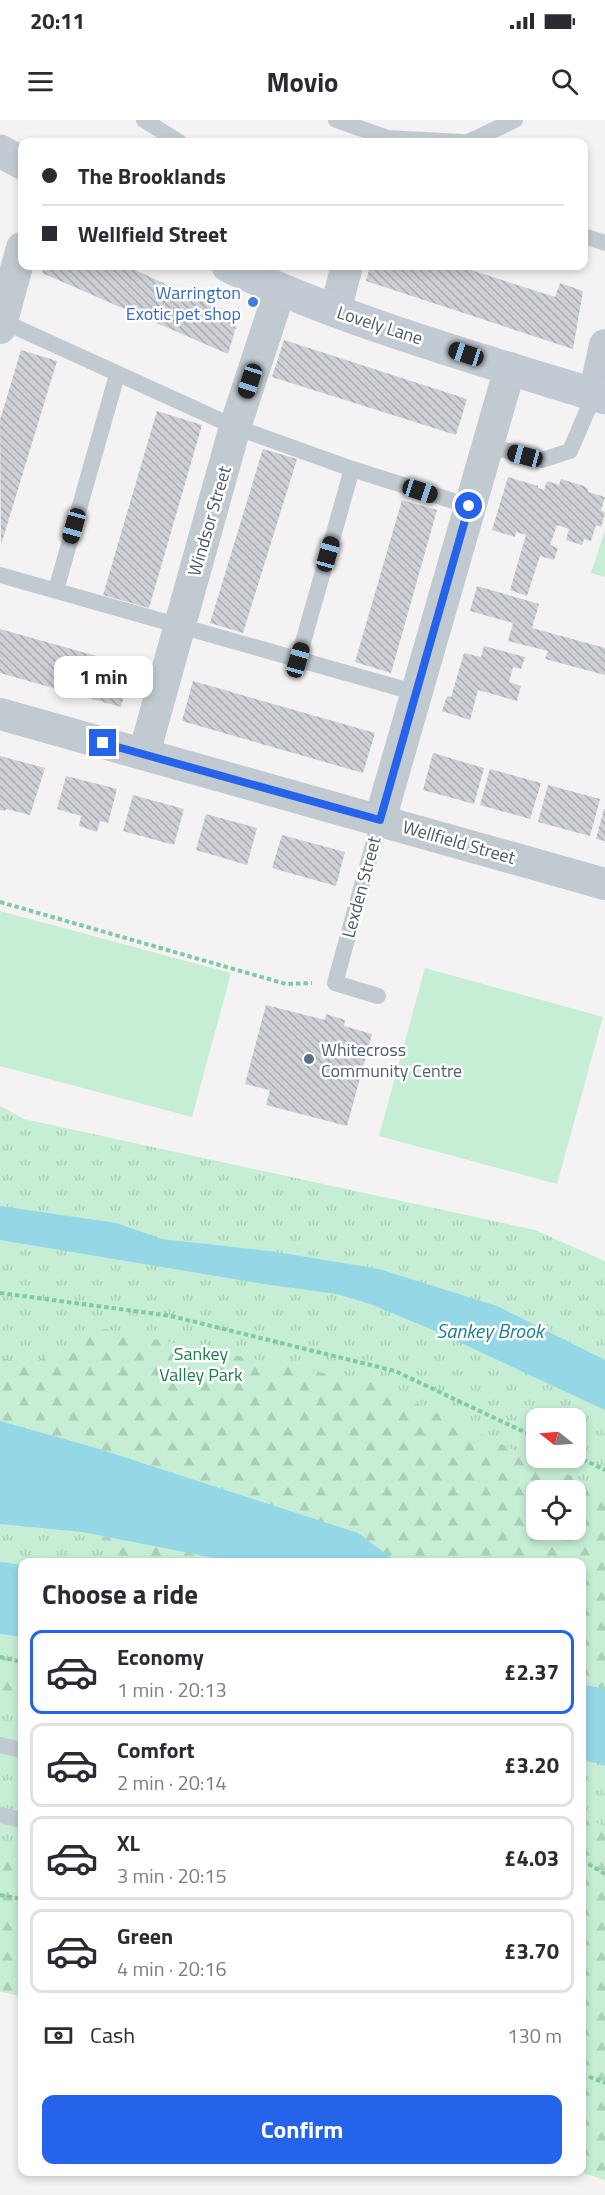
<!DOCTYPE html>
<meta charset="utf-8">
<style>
:root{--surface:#fff;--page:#f7f7f7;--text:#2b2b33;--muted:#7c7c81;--line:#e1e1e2;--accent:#2563eb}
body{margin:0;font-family:"Titillium Web",sans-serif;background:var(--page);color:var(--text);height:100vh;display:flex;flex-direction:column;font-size:22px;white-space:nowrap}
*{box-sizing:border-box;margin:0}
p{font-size:20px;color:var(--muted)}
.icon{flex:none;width:33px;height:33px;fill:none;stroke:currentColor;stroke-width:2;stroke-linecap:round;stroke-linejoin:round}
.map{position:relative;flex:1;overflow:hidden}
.sheet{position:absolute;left:18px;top:1438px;width:568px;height:618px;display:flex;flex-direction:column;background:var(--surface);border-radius:12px;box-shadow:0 3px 9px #0003}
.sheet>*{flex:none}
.hud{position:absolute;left:18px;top:18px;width:570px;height:132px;border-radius:12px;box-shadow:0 3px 9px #0003;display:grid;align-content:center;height:132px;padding:0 24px;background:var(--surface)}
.needle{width:39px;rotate:287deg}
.tools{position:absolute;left:526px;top:1288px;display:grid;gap:12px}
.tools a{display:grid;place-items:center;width:60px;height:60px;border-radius:12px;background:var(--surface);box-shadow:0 3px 9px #0003;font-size:30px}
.end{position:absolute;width:27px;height:27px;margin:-14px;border:8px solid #2563eb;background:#fff;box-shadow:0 0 0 3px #fff}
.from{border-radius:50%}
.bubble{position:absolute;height:42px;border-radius:12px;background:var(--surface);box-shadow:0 3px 9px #0003;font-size:20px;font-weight:700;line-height:42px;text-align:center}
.car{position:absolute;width:18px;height:36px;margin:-18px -9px;border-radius:8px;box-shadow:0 0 4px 2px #0007;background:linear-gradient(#222 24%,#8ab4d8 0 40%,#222 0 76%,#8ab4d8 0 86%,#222 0)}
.hud b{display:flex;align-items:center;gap:21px;height:57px;font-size:22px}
.hud b+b{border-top:2px solid var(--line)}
.hud i{width:15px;height:15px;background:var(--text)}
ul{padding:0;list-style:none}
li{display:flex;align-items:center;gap:18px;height:84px;margin:0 12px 9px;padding:0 12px;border:3px solid var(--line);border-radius:12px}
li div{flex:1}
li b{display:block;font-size:22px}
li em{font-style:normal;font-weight:700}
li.selected{border-color:var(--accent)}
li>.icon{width:54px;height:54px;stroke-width:1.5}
h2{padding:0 24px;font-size:27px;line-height:72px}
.pay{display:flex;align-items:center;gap:15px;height:66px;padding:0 24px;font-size:22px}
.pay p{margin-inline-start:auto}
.primary-button{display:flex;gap:12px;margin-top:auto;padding:12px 24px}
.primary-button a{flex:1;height:69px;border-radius:12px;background:var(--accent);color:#fff;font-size:24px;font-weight:700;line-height:69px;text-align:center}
.status{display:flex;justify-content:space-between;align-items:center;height:42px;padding:0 30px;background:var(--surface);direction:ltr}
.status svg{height:16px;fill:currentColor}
header{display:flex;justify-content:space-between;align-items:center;height:78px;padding:0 24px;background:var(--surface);font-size:27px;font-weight:700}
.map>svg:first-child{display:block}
</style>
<div class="status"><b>20:11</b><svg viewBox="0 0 49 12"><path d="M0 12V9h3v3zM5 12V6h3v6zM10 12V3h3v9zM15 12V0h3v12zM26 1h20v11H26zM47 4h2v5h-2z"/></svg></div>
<header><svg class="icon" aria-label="menu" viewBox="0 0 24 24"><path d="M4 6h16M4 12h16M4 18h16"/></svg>Movio<svg class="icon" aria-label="search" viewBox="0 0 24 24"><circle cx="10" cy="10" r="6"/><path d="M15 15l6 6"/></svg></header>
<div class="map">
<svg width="605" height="2075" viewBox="0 0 605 2075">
<defs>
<pattern id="grass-tufts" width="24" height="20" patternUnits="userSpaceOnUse" patternTransform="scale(1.5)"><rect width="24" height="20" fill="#c5eed4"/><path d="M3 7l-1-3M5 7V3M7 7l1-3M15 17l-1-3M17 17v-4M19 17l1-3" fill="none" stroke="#abceb8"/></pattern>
<pattern id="forest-firs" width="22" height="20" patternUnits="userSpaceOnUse" patternTransform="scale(1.5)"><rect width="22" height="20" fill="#c5eed4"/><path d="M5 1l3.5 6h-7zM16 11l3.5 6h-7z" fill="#abceb8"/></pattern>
<pattern id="building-back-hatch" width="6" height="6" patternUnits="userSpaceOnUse" patternTransform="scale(1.5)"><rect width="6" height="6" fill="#cdcfd4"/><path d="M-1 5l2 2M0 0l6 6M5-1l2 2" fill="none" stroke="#a8abaf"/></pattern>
</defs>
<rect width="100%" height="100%" fill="#f4f2f3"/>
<path fill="url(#grass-tufts)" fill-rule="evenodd" d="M0 986 24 999 535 1110 605 1141V2060L581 2052 582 1443H22V1877L0 1871ZM537 1299H576V1338H537ZM537 1371H576V1410H537Z"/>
<g fill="url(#forest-firs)" fill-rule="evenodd">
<path d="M105 1209 373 1263 547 1346 605 1370V1569L582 1564V1443H398L358 1413 96 1328 0 1301V1238L31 1244ZM537 1371H576V1410H537Z"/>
<polygon points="82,1412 241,1443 116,1443"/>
<polygon points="0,1537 22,1542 22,1584 0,1580"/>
<polygon points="582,1695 605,1707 605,2060 581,2052"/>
<polygon points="0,1735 22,1741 22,1877 0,1871"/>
</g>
<g fill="#c5eed4">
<polygon points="605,410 605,457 591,453"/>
<polygon points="0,791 231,853 192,997 0,946"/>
<polygon points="425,848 603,897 557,1064 379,1016"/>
</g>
<g fill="#96d7e7">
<polygon points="0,1086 116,1103 162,1119 270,1131 379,1149 497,1186 605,1240 605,1290 433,1210 370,1184 337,1174 264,1164 0,1120"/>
<polygon points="0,1301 96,1328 358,1413 398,1443 241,1443 82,1412 0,1404"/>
<polygon points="0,1442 22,1445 22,1517 0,1514"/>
<polygon points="582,1564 605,1569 605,1645 582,1640"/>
</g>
<g fill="url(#building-back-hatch)">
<polygon points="44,146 126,146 239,197 228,234 42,153"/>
<polygon points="370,146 458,146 555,177 560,163 583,171 573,229 366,161"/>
<polygon points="284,220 467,279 456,315 272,257"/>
<polygon points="21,230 57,241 1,425 0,300"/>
<polygon points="157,291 202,305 149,488 103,475"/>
<polygon points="263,329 297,339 243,513 210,503"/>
<polygon points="508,357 538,366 538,368 544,370 547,361 559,365 561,359 584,366 588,369 588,372 605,377 601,390 605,393 601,407 596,405 591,421 584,419 582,425 566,420 569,409 557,405 550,425 558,428 554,440 540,436 527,476 510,470 526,415 516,412 515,417 492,410"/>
<polygon points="402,380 437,390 391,553 355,542"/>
<polygon points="477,466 539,484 532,508 605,528 605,555 545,539 548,531 508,521 513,503 470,491"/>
<polygon points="0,509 132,546 121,587 0,553"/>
<polygon points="484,526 525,537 521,549 513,547 509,562 521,566 517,581 478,570 470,600 442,591 447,576 451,577 464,533 481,537"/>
<polygon points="193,561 375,613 363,653 182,601"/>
<polygon points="433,633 484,648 474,684 423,670"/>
<polygon points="0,636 45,648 30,695 6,689 5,691 0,690"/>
<polygon points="490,649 541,663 530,699 480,685"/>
<polygon points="66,656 117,669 108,703 100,701 97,712 79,706 81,696 57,689"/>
<polygon points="548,665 600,679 590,716 538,702"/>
<polygon points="133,675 184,689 174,725 123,711"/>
<polygon points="604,689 605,689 605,721 596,719"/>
<polygon points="206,694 257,708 247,745 196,730"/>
<polygon points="282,715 345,732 336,766 272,748"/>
<polygon points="266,885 325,900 326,894 345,900 344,906 372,914 347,1006 266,985 270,970 245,964"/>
</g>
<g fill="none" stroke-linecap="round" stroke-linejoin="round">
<g stroke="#7fcaa4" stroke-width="4" stroke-dasharray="4.5 3" stroke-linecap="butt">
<polyline points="0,782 286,864 312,863"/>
<polyline points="0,1173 171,1196 395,1251 537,1318"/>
<polyline points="576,1336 605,1350"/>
<polyline points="0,1537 22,1542"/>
<polyline points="582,1740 605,1754"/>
<polyline points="0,1775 22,1779"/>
<polyline points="582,1954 605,1963"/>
</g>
<g stroke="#c1cad0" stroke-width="16">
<polyline points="144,0 179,22"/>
<polyline points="336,0 388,18 462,22"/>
<polyline points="468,22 515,0"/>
<polyline points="584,116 605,123"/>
<polyline points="0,200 235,307 352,349 469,386"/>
<polyline points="486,325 542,340 570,331 594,275"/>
<polyline points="0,455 417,573"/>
<polyline points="56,470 117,255"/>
<polyline points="298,540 352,349"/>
<polyline points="378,876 335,863 380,700"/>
<polyline points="0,1625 22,1630"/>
<polyline points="0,1695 22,1700"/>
</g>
<g stroke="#c1cad0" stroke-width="32">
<polyline points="335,191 347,146"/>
<polyline points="0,208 22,128"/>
<polyline points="594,275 605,225"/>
<polyline points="0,594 605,764"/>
<polyline points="144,634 235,307 280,170"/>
<polyline points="380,700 510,248"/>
</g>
<g stroke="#c2cbd4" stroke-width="33">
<polyline points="0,31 22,43"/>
<path d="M228 146C346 202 479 239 605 278"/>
</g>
</g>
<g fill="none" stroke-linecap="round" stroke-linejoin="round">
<polyline stroke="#2563eb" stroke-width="8" points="103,623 380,700 469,386"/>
</g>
<circle fill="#3f7fe0" stroke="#fff" stroke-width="2" cx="253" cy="182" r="6"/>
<circle fill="#5c6f8a" stroke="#fff" stroke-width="2" cx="309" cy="939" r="6"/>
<g text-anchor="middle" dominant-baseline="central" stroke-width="5" stroke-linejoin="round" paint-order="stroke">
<g font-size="18" fill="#366cbe" stroke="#fff" text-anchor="end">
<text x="241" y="172">Warrington<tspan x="241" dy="21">Exotic pet shop</tspan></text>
</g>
<g font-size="18" fill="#4b565f" stroke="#fff">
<text transform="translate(380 205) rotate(18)">Lovely Lane</text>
<text transform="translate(209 401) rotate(-74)">Windsor Street</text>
<text transform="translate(459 722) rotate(16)">Wellfield Street</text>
<text transform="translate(361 767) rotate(-75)">Lexden Street</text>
</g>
<g font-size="18" fill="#4e5e75" stroke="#fff" text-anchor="start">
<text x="321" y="929">Whitecross<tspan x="321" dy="21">Community Centre</tspan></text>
</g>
<g font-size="18" fill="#1e7d4d" stroke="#fff">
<text x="201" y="1233">Sankey<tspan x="201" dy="21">Valley Park</tspan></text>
</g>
<g font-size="20" font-style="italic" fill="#167e97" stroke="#fff">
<text x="490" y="1210">Sankey Brook</text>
</g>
</g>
</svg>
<div class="tools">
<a><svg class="needle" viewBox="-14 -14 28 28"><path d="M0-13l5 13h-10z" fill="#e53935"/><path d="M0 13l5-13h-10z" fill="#7c7c81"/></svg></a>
<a><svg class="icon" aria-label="locate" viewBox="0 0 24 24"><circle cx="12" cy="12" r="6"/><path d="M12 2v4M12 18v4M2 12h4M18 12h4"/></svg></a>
</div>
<i class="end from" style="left:469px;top:386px"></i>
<i class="end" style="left:103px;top:623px"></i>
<div class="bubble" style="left:54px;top:536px;width:99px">1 min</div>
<i class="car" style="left:466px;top:234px;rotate:288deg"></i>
<i class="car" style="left:250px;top:261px;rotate:198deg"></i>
<i class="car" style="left:525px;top:336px;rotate:285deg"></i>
<i class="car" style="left:420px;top:371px;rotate:108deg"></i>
<i class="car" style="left:74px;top:406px;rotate:196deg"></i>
<i class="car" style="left:328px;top:434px;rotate:16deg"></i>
<i class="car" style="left:298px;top:540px;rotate:16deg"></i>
<div class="hud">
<b><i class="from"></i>The Brooklands</b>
<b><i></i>Wellfield Street</b>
</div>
<section class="sheet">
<h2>Choose a ride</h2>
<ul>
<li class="selected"><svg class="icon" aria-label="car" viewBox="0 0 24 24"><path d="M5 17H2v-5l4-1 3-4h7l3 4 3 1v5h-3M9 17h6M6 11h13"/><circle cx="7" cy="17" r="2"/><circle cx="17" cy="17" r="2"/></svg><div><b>Economy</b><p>1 min · 20:13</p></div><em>£2.37</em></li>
<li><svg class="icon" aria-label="car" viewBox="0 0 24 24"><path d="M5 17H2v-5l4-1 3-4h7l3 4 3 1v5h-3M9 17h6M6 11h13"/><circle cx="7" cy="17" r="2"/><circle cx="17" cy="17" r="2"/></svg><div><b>Comfort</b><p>2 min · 20:14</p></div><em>£3.20</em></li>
<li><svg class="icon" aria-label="car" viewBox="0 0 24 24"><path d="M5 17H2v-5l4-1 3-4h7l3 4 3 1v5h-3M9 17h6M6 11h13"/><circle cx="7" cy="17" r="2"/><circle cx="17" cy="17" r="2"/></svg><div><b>XL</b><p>3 min · 20:15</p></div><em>£4.03</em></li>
<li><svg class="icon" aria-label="car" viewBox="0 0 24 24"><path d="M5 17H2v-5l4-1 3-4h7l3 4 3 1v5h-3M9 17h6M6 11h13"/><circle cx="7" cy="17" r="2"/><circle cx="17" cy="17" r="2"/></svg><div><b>Green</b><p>4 min · 20:16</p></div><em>£3.70</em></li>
</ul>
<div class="pay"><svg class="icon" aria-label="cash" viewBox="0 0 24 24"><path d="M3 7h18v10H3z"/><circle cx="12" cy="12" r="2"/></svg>Cash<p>130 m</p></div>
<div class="primary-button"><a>Confirm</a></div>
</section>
</div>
